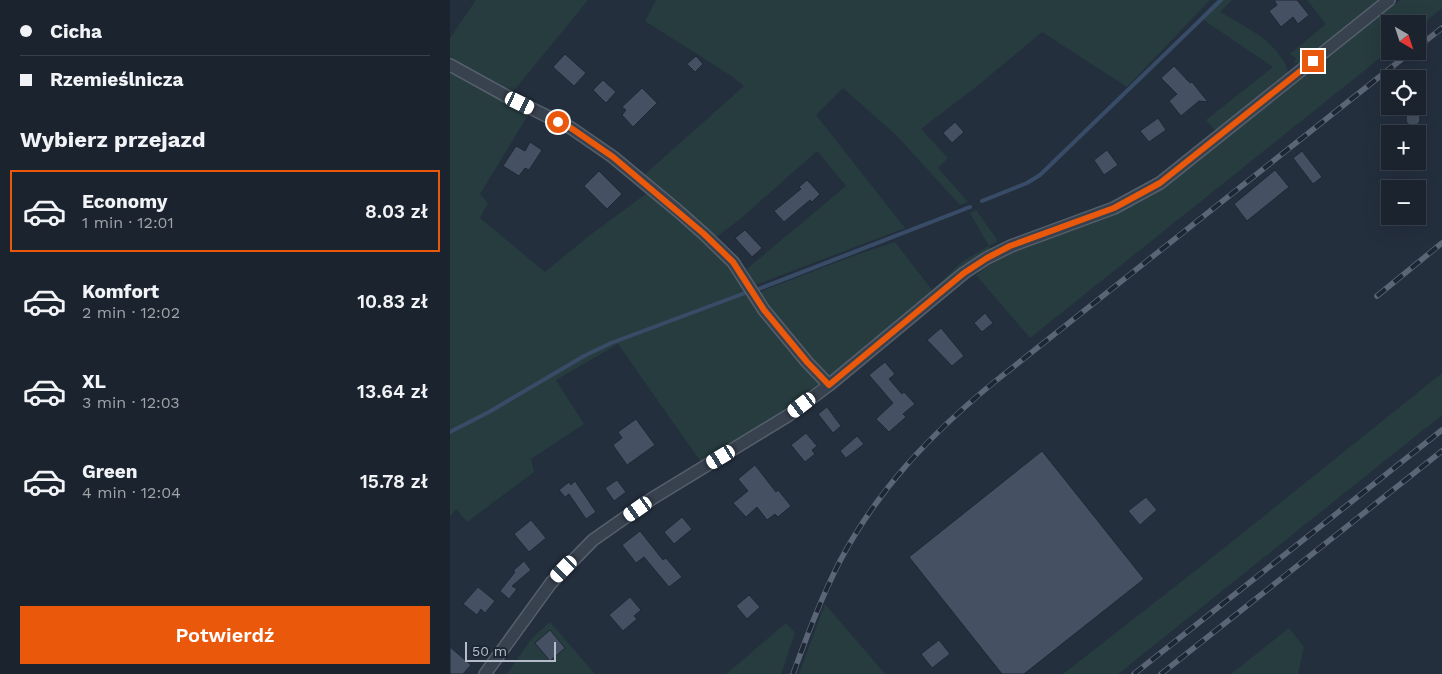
<!DOCTYPE html>
<html lang="pl">
<meta charset="utf-8">
<style>
:root{--surface:#1b232e;--page:#282f3a;--text:#f1f3f6;--muted:#a0a4aa;--line:#39404a;--accent:#ea580c}
body{margin:0;font-family:"Work Sans",sans-serif;background:var(--page);color:var(--text);height:100vh;display:flex;flex-direction:column;font-size:19px;white-space:nowrap}
*{box-sizing:border-box;margin:0}
p{font-size:16px;color:var(--muted)}
.icon{flex:none;width:28px;height:28px;fill:none;stroke:currentColor;stroke-width:2;stroke-linecap:round;stroke-linejoin:round}
.map{position:relative;flex:1;overflow:hidden}
.side{display:flex;flex-direction:column;background:var(--surface);width:450px}
.side>*{flex:none}
.guide{display:grid;align-content:center;height:110px;padding:0 20px;background:var(--surface)}
.needle{width:32px;rotate:141deg}
.fabs{position:absolute;left:931px;top:15px;display:grid;gap:10px}
.fabs a{display:grid;place-items:center;width:45px;height:45px;border-radius:0px;background:var(--surface);box-shadow:0 5px 20px #0002,0 0 0 1px var(--line);font-size:25px}
.scale{position:absolute;left:15px;bottom:12px;width:91px;box-sizing:border-box;padding-left:5px;border:2px solid #b4bcc9;border-top:0;font-size:14px;line-height:18px;white-space:nowrap;color:#b4bcc9;-webkit-text-stroke:4px #1d2633;paint-order:stroke}
.end{position:absolute;width:22px;height:22px;margin:-11px;border:6px solid #ea580c;background:#fff;box-shadow:0 0 0 2px #fff}
.from{border-radius:50%}
.car{position:absolute;width:15px;height:30px;margin:-15px -8px;border-radius:6px;box-shadow:0 0 4px 1px #0007;background:linear-gradient(#fff 24%,#345 0 40%,#fff 0 76%,#345 0 86%,#fff 0)}
.guide b{display:flex;align-items:center;gap:18px;height:48px;font-size:19px}
.guide b+b{border-top:1px solid var(--line)}
.guide i{width:12px;height:12px;background:var(--text)}
ul{padding:0;list-style:none}
li{display:flex;align-items:center;gap:15px;height:82px;margin:0 10px 8px;padding:0 10px;border:2px solid transparent;border-radius:0px}
li div{flex:1}
li b{display:block;font-size:19px}
li em{font-style:normal;font-weight:600}
li.active{border-color:var(--accent)}
li>.icon{width:45px;height:45px;stroke-width:1.5}
h2{padding:0 20px;font-size:22px;line-height:60px}
.button{display:flex;gap:10px;margin-top:auto;padding:10px 20px}
.button a{flex:1;height:58px;border-radius:0px;background:var(--accent);color:#fff;font-size:20px;font-weight:600;line-height:58px;text-align:center}
main{display:flex;flex:1;min-height:0}
.map>svg:first-child{display:block}
</style>
<main>
<section class="side">
<div class="guide">
<b><i class="from"></i>Cicha</b>
<b><i></i>Rzemieślnicza</b>
</div>
<h2>Wybierz przejazd</h2>
<ul>
<li class="active"><svg class="icon" aria-label="car" viewBox="0 0 24 24"><path d="M5 17H2v-5l4-1 3-4h7l3 4 3 1v5h-3M9 17h6M6 11h13"/><circle cx="7" cy="17" r="2"/><circle cx="17" cy="17" r="2"/></svg><div><b>Economy</b><p>1 min · 12:01</p></div><em>8.03 zł</em></li>
<li><svg class="icon" aria-label="car" viewBox="0 0 24 24"><path d="M5 17H2v-5l4-1 3-4h7l3 4 3 1v5h-3M9 17h6M6 11h13"/><circle cx="7" cy="17" r="2"/><circle cx="17" cy="17" r="2"/></svg><div><b>Komfort</b><p>2 min · 12:02</p></div><em>10.83 zł</em></li>
<li><svg class="icon" aria-label="car" viewBox="0 0 24 24"><path d="M5 17H2v-5l4-1 3-4h7l3 4 3 1v5h-3M9 17h6M6 11h13"/><circle cx="7" cy="17" r="2"/><circle cx="17" cy="17" r="2"/></svg><div><b>XL</b><p>3 min · 12:03</p></div><em>13.64 zł</em></li>
<li><svg class="icon" aria-label="car" viewBox="0 0 24 24"><path d="M5 17H2v-5l4-1 3-4h7l3 4 3 1v5h-3M9 17h6M6 11h13"/><circle cx="7" cy="17" r="2"/><circle cx="17" cy="17" r="2"/></svg><div><b>Green</b><p>4 min · 12:04</p></div><em>15.78 zł</em></li>
</ul>
<div class="button"><a>Potwierdź</a></div>
</section>
<div class="map">
<svg width="992" height="674" viewBox="0 0 992 674">
<rect width="100%" height="100%" fill="#242f3e"/>
<g fill="#263c3f">
<polygon points="26,0 138,0 62,93 0,59 0,38"/>
<polygon points="206,0 760,0 677,87 592,32 526,87 471,129 498,158 488,168 518,202 510,205 447,136 393,88 366,115 455,228 303,286 297,275 298,268 396,186 367,151 289,220 265,238 193,176 294,86 283,77 195,21"/>
<path d="M767 0H782L770 12C784 20 801 29 814 39 822 45 838 63 838 73L834 76 766 131 756 120 823 67 758 23 751 16Z"/>
<polygon points="857,0 931,0 852,63 845,63 843,62 847,59 840,54 876,24"/>
<path d="M950 0H992V8L968 28V24H940V50L580 338 526 275C566 243 613 232 660 215 673 210 686 203 699 197Z"/>
<polygon points="0,70 78,115 30,194 38,203 30,218 95,272 140,235 200,191 259,244 278,266 369,383 334,410 251,462 168,344 106,380 134,424 81,459 84,472 17,522 6,509 0,517"/>
<polygon points="526,210 546,238 547,242 539,246 542,250 383,375 375,374 307,294 317,289 406,255 445,242 482,290 513,261 539,246 520,213"/>
<polygon points="992,373 992,415 668,674 613,674 759,560"/>
<polygon points="375,604 435,674 349,674"/>
<polygon points="100,622 145,674 57,674 82,638"/>
<polygon points="336,623 345,633 331,674 276,674"/>
<polygon points="839,628 854,647 848,674 781,674"/>
</g>
<g fill="none" stroke-linecap="round" stroke-linejoin="round">
<g stroke="#394c67" stroke-width="4">
<polyline points="532,201 577,183 590,175 771,0"/>
<polyline points="306,290 520,207"/>
<polyline points="0,432 39,412 134,356 161,343 295,293"/>
</g>
</g>
<g fill="#455162" stroke="#1f2835">
<polygon points="824,0 847,0 859,15 848,24 843,17 831,27 819,11 827,5"/>
<polygon points="115,54 136,73 124,86 103,67"/>
<polygon points="246,56 253,64 245,72 237,64"/>
<polygon points="724,66 740,83 742,82 758,102 749,101 731,116 719,101 727,94 711,78"/>
<polygon points="153,80 166,92 156,103 143,90"/>
<polygon points="192,88 207,103 183,127 172,115 176,110 172,107"/>
<circle cx="963" cy="119" r="7"/>
<polygon points="708,118 716,130 699,142 690,131"/>
<polygon points="505,122 514,132 502,143 493,133"/>
<polygon points="80,142 92,150 79,170 75,168 69,176 53,166 66,146 75,151"/>
<polygon points="657,150 668,165 654,175 644,160"/>
<polygon points="852,151 872,177 863,184 843,158"/>
<polygon points="825,170 839,187 797,221 784,204"/>
<polygon points="149,171 172,194 157,209 134,186"/>
<polygon points="357,180 370,194 362,202 360,200 334,222 324,211 351,189 349,187"/>
<polygon points="295,230 312,248 302,257 285,238"/>
<polygon points="535,313 543,323 532,332 524,323"/>
<polygon points="491,328 514,356 502,366 477,340"/>
<polygon points="435,362 445,374 439,379 452,394 454,392 465,404 453,414 456,417 439,432 426,419 443,403 419,375"/>
<polygon points="377,407 391,426 383,433 368,414"/>
<polygon points="186,419 205,445 177,465 163,445 172,438 168,432"/>
<polygon points="356,433 367,446 362,450 365,454 355,462 341,445"/>
<polygon points="407,436 414,444 396,458 390,451"/>
<polygon points="592,451 694,579 574,674 552,674 459,557"/>
<polygon points="305,465 326,492 328,490 341,506 328,517 325,514 317,520 307,507 296,517 283,503 298,491 288,479"/>
<polygon points="167,480 176,492 164,501 155,488"/>
<polygon points="125,481 146,512 136,519 119,494 115,497 109,490 119,482 121,485"/>
<polygon points="696,497 707,510 690,525 678,511"/>
<polygon points="232,517 242,529 224,544 214,532"/>
<polygon points="81,520 96,538 79,552 64,534"/>
<polygon points="190,531 213,560 216,558 232,577 219,587 194,557 186,563 172,545"/>
<polygon points="74,561 81,570 62,586 67,589 59,599 50,591 65,572 63,571"/>
<polygon points="28,587 45,601 35,613 31,609 27,615 13,604"/>
<polygon points="299,595 310,607 297,619 286,606"/>
<polygon points="180,597 191,610 184,616 187,619 173,631 159,615"/>
<polygon points="100,630 115,648 100,661 85,643"/>
<polygon points="489,640 500,654 482,668 471,654"/>
<polygon points="0,647 21,665 13,674 0,674"/>
</g>
<g fill="none" stroke-linecap="round" stroke-linejoin="round">
<g stroke="#565f6c" stroke-width="14">
<g id="minor">
<polyline points="0,65 58,97 121,128 163,157 228,211 254,234 283,262 314,310 357,362 379,385"/>
<polyline points="35,674 101,583 143,540 203,498 339,415 379,385 514,273 537,258 561,246 664,208 710,183 939,0"/>
</g>
</g>
<use href="#minor" stroke="#38414e" stroke-width="11"/>
<g stroke="#5a6575" stroke-width="5.5">
<g id="rail">
<polyline points="968,47 992,28"/>
<polyline points="927,296 992,243"/>
<path d="M343 674C357 636 371 598 390 561 428 489 480 435 543 383L962 51"/>
<polyline points="684,674 992,430"/>
<polyline points="711,674 992,451"/>
</g>
</g>
<use href="#rail" stroke="#1d2633" stroke-width="4" stroke-dasharray="11" stroke-linecap="butt"/>
</g>
<g fill="none" stroke-linecap="round" stroke-linejoin="round">
<polyline stroke="#ea580c" stroke-width="6" points="108,122 121,128 163,157 254,234 283,262 314,310 357,362 379,385 514,273 537,258 560,246 664,208 710,183 863,61"/>
</g>
</svg>
<div class="fabs">
<a><svg class="needle" viewBox="-14 -14 28 28"><path d="M0-13l5 13h-10z" fill="#e53935"/><path d="M0 13l5-13h-10z" fill="#a0a4aa"/></svg></a>
<a><svg class="icon" aria-label="locate" viewBox="0 0 24 24"><circle cx="12" cy="12" r="6"/><path d="M12 2v4M12 18v4M2 12h4M18 12h4"/></svg></a>
<a>+</a>
<a>−</a>
</div>
<div class="scale">50 m</div>
<i class="end from" style="left:108px;top:122px"></i>
<i class="end" style="left:863px;top:61px"></i>
<i class="car" style="left:70px;top:103px;rotate:116deg"></i>
<i class="car" style="left:352px;top:405px;rotate:233deg"></i>
<i class="car" style="left:271px;top:457px;rotate:239deg"></i>
<i class="car" style="left:188px;top:509px;rotate:235deg"></i>
<i class="car" style="left:114px;top:569px;rotate:224deg"></i>
</div>
</main>
